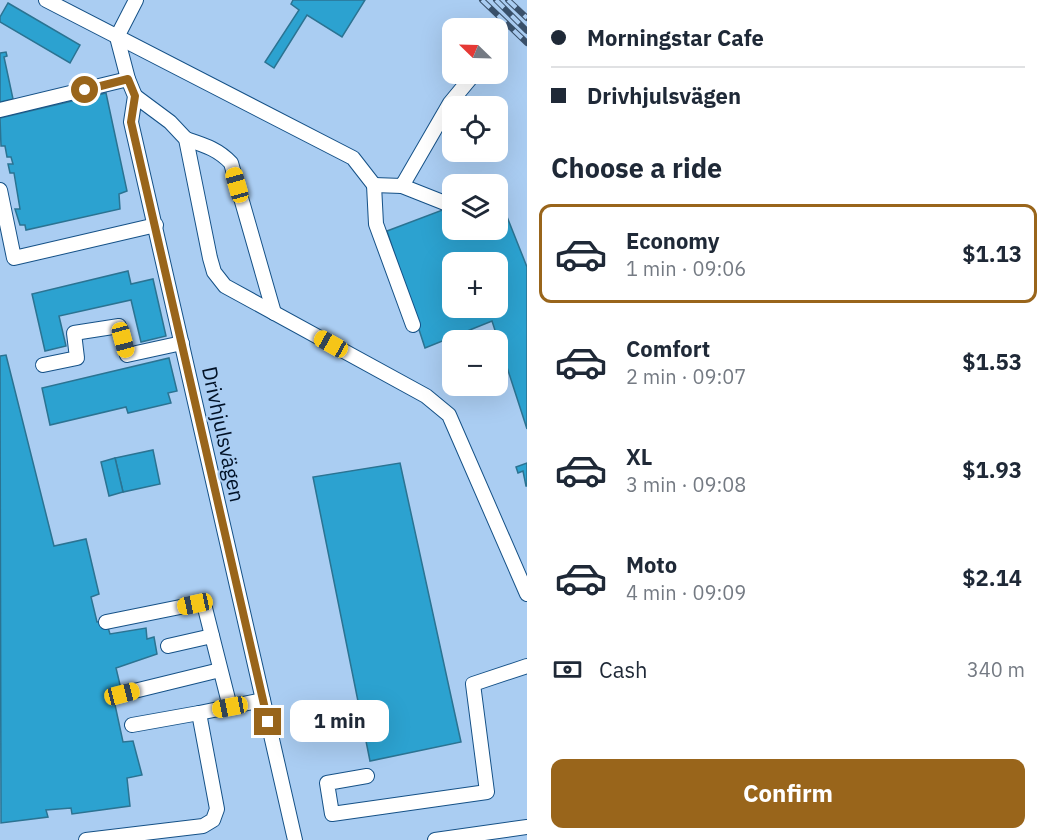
<!DOCTYPE html>
<meta charset="utf-8">
<style>
:root{--surface:#fff;--page:#f6f6f7;--text:#1f2937;--muted:#747a83;--line:#e0e1e3;--accent:#99651b}
body{margin:0;font-family:"IBM Plex Sans",sans-serif;background:var(--page);color:var(--text);height:100vh;display:flex;flex-direction:column;font-size:22px;white-space:nowrap}
*{box-sizing:border-box;margin:0}
p{font-size:20px;color:var(--muted)}
.icon{flex:none;width:33px;height:33px;fill:none;stroke:currentColor;stroke-width:2;stroke-linecap:round;stroke-linejoin:round}
.map{position:relative;flex:1;overflow:hidden}
.drawer{display:flex;flex-direction:column;background:var(--surface);width:522px}
.drawer>*{flex:none}
.banner{display:grid;align-content:center;height:132px;padding:0 24px;background:var(--surface)}
.needle{width:39px;rotate:293deg}
.buttons{position:absolute;left:442px;top:18px;display:grid;gap:12px}
.buttons a{display:grid;place-items:center;width:66px;height:66px;border-radius:12px;background:var(--surface);box-shadow:0 6px 24px #0002;font-size:30px}
.end{position:absolute;width:27px;height:27px;margin:-14px;border:8px solid #99651b;background:#fff;box-shadow:0 0 0 3px #fff}
.from{border-radius:50%}
.bubble{position:absolute;height:42px;border-radius:12px;background:var(--surface);box-shadow:0 6px 24px #0002;font-size:20px;font-weight:800;line-height:42px;text-align:center}
.car{position:absolute;width:18px;height:36px;margin:-18px -9px;border-radius:8px;box-shadow:0 0 4px 2px #0007;background:linear-gradient(#f5c518 24%,#345 0 40%,#f5c518 0 76%,#345 0 86%,#f5c518 0)}
.banner b{display:flex;align-items:center;gap:21px;height:57px;font-size:22px}
.banner b+b{border-top:2px solid var(--line)}
.banner i{width:15px;height:15px;background:var(--text)}
ul{padding:0;list-style:none}
li{display:flex;align-items:center;gap:18px;height:99px;margin:0 12px 9px;padding:0 12px;border:3px solid transparent;border-radius:12px}
li div{flex:1}
li b{display:block;font-size:22px}
li em{font-style:normal;font-weight:800}
li.selected{border-color:var(--accent)}
li>.icon{width:54px;height:54px;stroke-width:1.5}
h2{padding:0 24px;font-size:27px;line-height:72px}
.pay{display:flex;align-items:center;gap:15px;height:66px;padding:0 24px;font-size:22px}
.pay p{margin-inline-start:auto}
.button{display:flex;gap:12px;margin-top:auto;padding:12px 24px}
.button a{flex:1;height:69px;border-radius:12px;background:var(--accent);color:#fff;font-size:24px;font-weight:800;line-height:69px;text-align:center}
main{display:flex;flex:1;min-height:0}
.map>svg:first-child{display:block}
</style>
<main>
<div class="map">
<svg width="527" height="840" viewBox="0 0 527 840">
<rect width="100%" height="100%" fill="#aacdf2"/>
<g fill="#2ca2d0" stroke="#2b7392" stroke-width="1.5" fill-rule="evenodd">
<polygon points="293,0 365,0 342,37 307,15 274,68 265,62 299,10 291,4"/>
<polygon points="8,3 80,45 70,63 0,22 0,17"/>
<polygon points="6,52 7,56 4,57 13,99 0,102 0,53"/>
<polygon points="106,93 127,191 119,194 120,209 26,230 25,225 20,225 15,209 20,209 14,173 10,173 8,164 13,164 11,157 7,157 5,146 1,146 0,118"/>
<path d="M498 194 527 267V429L492 321 425 348 387 231 453 206V230H498ZM453 262H498V308H453Z"/>
<polygon points="128,271 131,284 153,279 166,336 141,342 131,300 59,316 66,346 45,351 32,294"/>
<polygon points="6,355 54,546 86,539 99,594 91,597 97,622 106,621 110,634 146,628 147,639 154,637 157,654 116,668 121,689 112,691 123,742 133,741 142,775 127,778 130,806 72,814 71,808 46,810 48,817 1,823 0,356"/>
<polygon points="169,358 177,391 168,393 171,403 128,413 126,407 50,425 42,388"/>
<polygon points="153,450 160,484 123,492 115,458"/>
<polygon points="115,458 123,492 109,496 101,462"/>
<polygon points="400,463 461,742 370,761 313,477"/>
<polygon points="527,463 527,486 526,486 523,471 518,473 516,467"/>
</g>
<g fill="none" stroke-linecap="round" stroke-linejoin="round">
<g stroke="#155187" stroke-width="16">
<g id="minor">
<polyline points="46,0 353,158 374,185"/>
<polyline points="117,37 128,79 135,96 131,122 295,840"/>
<polyline points="117,37 136,0"/>
<polyline points="135,96 170,122 186,139 210,258 214,272 225,286 426,396 449,415 527,594"/>
<polyline points="0,110 128,79"/>
<path d="M186 139C204 145 218 149 231 163L274 313"/>
<polyline points="374,185 402,186 450,103 474,74"/>
<polyline points="374,185 376,224 413,325"/>
<polyline points="402,186 450,205"/>
<polyline points="0,190 14,258 156,225"/>
<polyline points="43,365 77,358 74,333 119,326 127,355 182,343"/>
<polyline points="106,622 195,604 201,605 205,608 230,707"/>
<polyline points="168,646 212,636"/>
<polyline points="122,694 220,670"/>
<polyline points="199,713 263,700"/>
<polyline points="367,776 327,783 332,814 487,792 473,684 527,666"/>
<polyline points="86,840 203,826 213,820 217,809 199,713 132,725"/>
<polyline points="435,840 527,827"/>
</g>
</g>
<use href="#minor" stroke="#fff" stroke-width="14"/>
<g stroke="#3a516b" stroke-width="6">
<g id="rail">
<polyline points="482,0 527,43"/>
<polyline points="496,0 527,31"/>
<polyline points="508,0 527,18"/>
</g>
</g>
<use href="#rail" stroke="#aacdf2" stroke-width="4" stroke-dasharray="11" stroke-linecap="butt"/>
</g>
<g fill="none" stroke-linecap="round" stroke-linejoin="round">
<polyline stroke="#99651b" stroke-width="8" points="85,90 128,79 135,96 131,122 268,722"/>
</g>
<g text-anchor="middle" dominant-baseline="central" stroke-width="4.5" stroke-linejoin="round" paint-order="stroke">
<g font-size="21" fill="#001126" stroke="#aacdf2">
<text transform="translate(224 434) rotate(78)">Drivhjulsvägen</text>
</g>
</g>
</svg>
<div class="buttons">
<a><svg class="needle" viewBox="-14 -14 28 28"><path d="M0-13l5 13h-10z" fill="#e53935"/><path d="M0 13l5-13h-10z" fill="#747a83"/></svg></a>
<a><svg class="icon" aria-label="locate" viewBox="0 0 24 24"><circle cx="12" cy="12" r="6"/><path d="M12 2v4M12 18v4M2 12h4M18 12h4"/></svg></a>
<a><svg class="icon" aria-label="layers" viewBox="0 0 24 24"><path d="M12 4l9 5-9 5-9-5zM3 14l9 5 9-5"/></svg></a>
<a>+</a>
<a>−</a>
</div>
<i class="end from" style="left:85px;top:90px"></i>
<i class="end" style="left:268px;top:722px"></i>
<div class="bubble" style="left:290px;top:700px;width:99px">1 min</div>
<i class="car" style="left:237px;top:185px;rotate:344deg"></i>
<i class="car" style="left:123px;top:340px;rotate:165deg"></i>
<i class="car" style="left:331px;top:344px;rotate:299deg"></i>
<i class="car" style="left:195px;top:604px;rotate:258deg"></i>
<i class="car" style="left:122px;top:694px;rotate:76deg"></i>
<i class="car" style="left:230px;top:707px;rotate:259deg"></i>
</div>
<section class="drawer">
<div class="banner">
<b><i class="from"></i>Morningstar Cafe</b>
<b><i></i>Drivhjulsvägen</b>
</div>
<h2>Choose a ride</h2>
<ul>
<li class="selected"><svg class="icon" aria-label="car" viewBox="0 0 24 24"><path d="M5 17H2v-5l4-1 3-4h7l3 4 3 1v5h-3M9 17h6M6 11h13"/><circle cx="7" cy="17" r="2"/><circle cx="17" cy="17" r="2"/></svg><div><b>Economy</b><p>1 min · 09:06</p></div><em>$1.13</em></li>
<li><svg class="icon" aria-label="car" viewBox="0 0 24 24"><path d="M5 17H2v-5l4-1 3-4h7l3 4 3 1v5h-3M9 17h6M6 11h13"/><circle cx="7" cy="17" r="2"/><circle cx="17" cy="17" r="2"/></svg><div><b>Comfort</b><p>2 min · 09:07</p></div><em>$1.53</em></li>
<li><svg class="icon" aria-label="car" viewBox="0 0 24 24"><path d="M5 17H2v-5l4-1 3-4h7l3 4 3 1v5h-3M9 17h6M6 11h13"/><circle cx="7" cy="17" r="2"/><circle cx="17" cy="17" r="2"/></svg><div><b>XL</b><p>3 min · 09:08</p></div><em>$1.93</em></li>
<li><svg class="icon" aria-label="car" viewBox="0 0 24 24"><path d="M5 17H2v-5l4-1 3-4h7l3 4 3 1v5h-3M9 17h6M6 11h13"/><circle cx="7" cy="17" r="2"/><circle cx="17" cy="17" r="2"/></svg><div><b>Moto</b><p>4 min · 09:09</p></div><em>$2.14</em></li>
</ul>
<div class="pay"><svg class="icon" aria-label="cash" viewBox="0 0 24 24"><path d="M3 7h18v10H3z"/><circle cx="12" cy="12" r="2"/></svg>Cash<p>340 m</p></div>
<div class="button"><a>Confirm</a></div>
</section>
</main>
